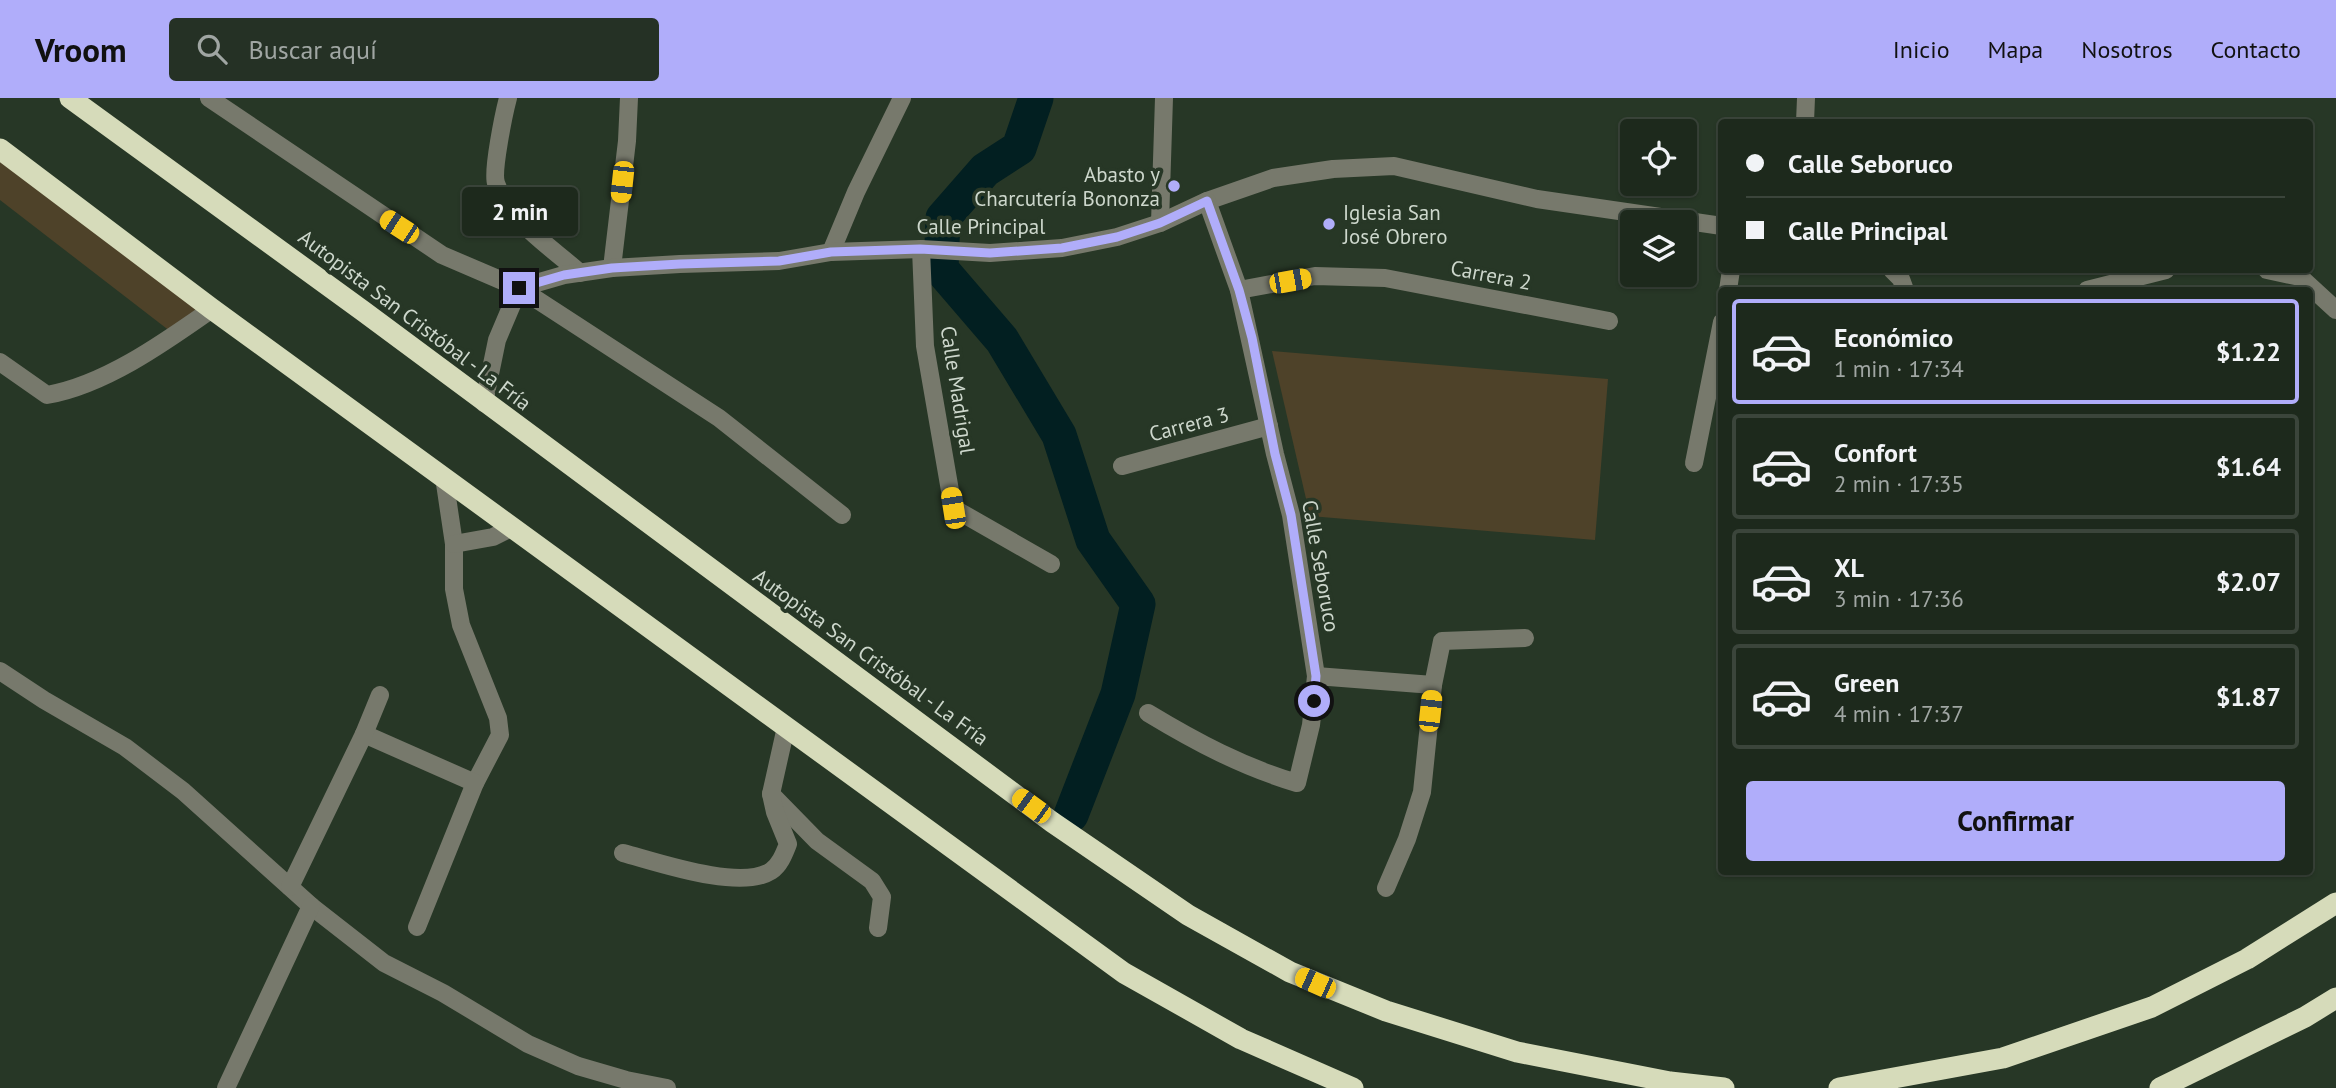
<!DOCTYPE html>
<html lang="es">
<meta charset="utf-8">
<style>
:root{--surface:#1d291c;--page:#253125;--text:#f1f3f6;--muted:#a0a6a3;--line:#3b453b;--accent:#b0adfa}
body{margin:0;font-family:"PT Sans",sans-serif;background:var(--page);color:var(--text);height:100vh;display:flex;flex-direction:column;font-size:26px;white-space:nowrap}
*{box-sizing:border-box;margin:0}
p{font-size:23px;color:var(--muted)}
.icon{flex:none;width:38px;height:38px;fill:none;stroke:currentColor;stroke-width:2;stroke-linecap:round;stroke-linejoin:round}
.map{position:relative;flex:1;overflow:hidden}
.drawer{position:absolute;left:1718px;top:189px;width:595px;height:588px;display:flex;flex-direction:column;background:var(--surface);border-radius:7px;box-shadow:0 2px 5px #0004,0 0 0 2px var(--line)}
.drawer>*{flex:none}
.guide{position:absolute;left:1718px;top:21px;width:595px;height:154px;border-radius:7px;box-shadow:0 2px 5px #0004,0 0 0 2px var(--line);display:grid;align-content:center;height:154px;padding:0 28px;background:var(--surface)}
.fabs{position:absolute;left:1620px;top:21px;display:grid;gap:14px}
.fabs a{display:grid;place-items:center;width:77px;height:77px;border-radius:7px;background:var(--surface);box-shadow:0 2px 5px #0004,0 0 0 2px var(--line);font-size:35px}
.end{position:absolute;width:32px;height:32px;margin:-16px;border:9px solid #b0adfa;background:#111;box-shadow:0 0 0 4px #111}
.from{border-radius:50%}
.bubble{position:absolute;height:49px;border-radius:7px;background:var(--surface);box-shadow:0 2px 5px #0004,0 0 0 2px var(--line);font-size:23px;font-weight:600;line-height:49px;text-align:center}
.car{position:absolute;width:21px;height:42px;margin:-21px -10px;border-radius:9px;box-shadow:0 0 5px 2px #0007;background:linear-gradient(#f5c518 24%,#345 0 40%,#f5c518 0 76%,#345 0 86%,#f5c518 0)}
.guide b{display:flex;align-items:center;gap:24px;height:66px;font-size:26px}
.guide b+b{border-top:2px solid var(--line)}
.guide i{width:18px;height:18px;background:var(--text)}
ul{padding:12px 0 0;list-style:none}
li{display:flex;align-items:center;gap:21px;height:105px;margin:0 14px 10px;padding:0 14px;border:4px solid var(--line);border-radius:7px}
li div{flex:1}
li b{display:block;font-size:26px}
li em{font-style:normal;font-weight:600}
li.active{border-color:var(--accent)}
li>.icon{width:63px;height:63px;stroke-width:1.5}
.action{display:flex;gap:14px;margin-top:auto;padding:14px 28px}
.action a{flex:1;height:80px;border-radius:7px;background:var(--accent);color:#111;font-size:28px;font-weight:600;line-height:80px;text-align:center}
header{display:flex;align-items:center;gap:42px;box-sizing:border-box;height:98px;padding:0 35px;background:var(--accent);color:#111}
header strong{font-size:33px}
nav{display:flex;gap:38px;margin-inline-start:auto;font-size:24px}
.search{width:490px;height:63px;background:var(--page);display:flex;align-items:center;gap:18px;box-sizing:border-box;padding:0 24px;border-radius:7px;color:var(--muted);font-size:26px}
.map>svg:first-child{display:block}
</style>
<header>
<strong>Vroom</strong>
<div class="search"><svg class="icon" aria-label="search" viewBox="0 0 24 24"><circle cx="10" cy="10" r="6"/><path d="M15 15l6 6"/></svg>Buscar aquí</div>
<nav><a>Inicio</a><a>Mapa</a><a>Nosotros</a><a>Contacto</a></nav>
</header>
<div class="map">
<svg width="2336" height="990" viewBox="0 0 2336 990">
<rect width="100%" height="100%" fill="#273726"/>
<g fill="#4e4229">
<polygon points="0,51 212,211 175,237 0,102"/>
<polygon points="1272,253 1608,281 1595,442 1310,418"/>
</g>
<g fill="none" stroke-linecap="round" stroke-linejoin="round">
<polyline stroke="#021f21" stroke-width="35" points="1036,0 1019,50 985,72 943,120 941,171 1002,242 1059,337 1093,442 1138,506 1118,596 1071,717"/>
<g stroke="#77796c" stroke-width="18">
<polyline points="209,0 442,157 519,190 719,320 842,417"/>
<path d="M508 0C504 15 492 73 496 85 509 123 551 149 580 175"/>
<polyline points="1805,24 1806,0"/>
<polyline points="1160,125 1164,0"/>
<polyline points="921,151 925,248 953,410 1051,466"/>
<polyline points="831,154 856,94 902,0"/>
<polyline points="612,170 627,43 629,0"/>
<polyline points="1892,172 1901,181 1905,192"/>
<polyline points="2267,172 2300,179 2336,212"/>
<polyline points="519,190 564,177 612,170 680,166 779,163 831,154 921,151 990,155 1062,150 1117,139 1160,125 1207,103 1273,80 1333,71 1394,68 1537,101 1722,128"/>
<polyline points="1239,192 1315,178 1385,180 1609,223"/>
<polyline points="1728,192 1731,172"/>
<polyline points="2087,192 2166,172"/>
<path d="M0 264 47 297C105 287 165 244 212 211"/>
<polyline points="484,305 497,242 519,190"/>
<polyline points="1694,365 1722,224"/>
<polyline points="1122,368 1269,328"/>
<polyline points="444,379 454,446 454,491 461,527 498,620 500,637 475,685"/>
<polyline points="454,446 493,439 513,429"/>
<polyline points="0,573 44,602 125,649 183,693 311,808 384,865 443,895 528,946 578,968 626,982 667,990"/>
<polyline points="1316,578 1433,587"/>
<path d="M1148 615C1196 644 1243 669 1297 685L1311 627 1316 578 1291 417 1275 356 1239 192 1207 103"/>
<polyline points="364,636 475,685 417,829"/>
<polyline points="771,696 817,743 872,783 882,799 878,830"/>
<path d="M623 755C657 764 740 793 771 773 780 767 784 756 788 746L775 714 771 696 786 629"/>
<polyline points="290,789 364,636 380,597"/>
<polyline points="1386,790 1407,741 1422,694 1433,587 1442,543 1525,540"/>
<polyline points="226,990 311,808"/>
</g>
<g stroke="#d6dbba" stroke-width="21">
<polyline points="70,0 363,213 1052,724 1188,817 1290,874 1386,913 1517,954 1670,984 1724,990"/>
<polyline points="0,51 212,211 1124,875 1241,941 1353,990"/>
<polyline points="1839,990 2003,960 2152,909 2247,861 2336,805"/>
<polyline points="2160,990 2305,919 2336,900"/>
</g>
</g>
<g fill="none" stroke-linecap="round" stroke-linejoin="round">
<polyline stroke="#b0adfa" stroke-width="9" points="519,190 564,177 612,170 680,166 779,163 831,154 920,151 990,155 1062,150 1117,139 1160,125 1207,103 1239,192 1252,240 1275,356 1291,417 1316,578 1314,603"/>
</g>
<g fill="#b0adfa" stroke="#273726" stroke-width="2.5">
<circle cx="1174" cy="88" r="7"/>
<circle cx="1329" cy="126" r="7"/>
</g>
<g text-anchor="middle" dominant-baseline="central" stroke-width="7" stroke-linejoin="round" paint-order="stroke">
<g font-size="21" fill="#cdd7cc" stroke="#273726" text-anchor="end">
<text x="1160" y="76">Abasto y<tspan x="1160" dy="24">Charcutería Bononza</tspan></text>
<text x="1343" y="114" text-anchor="start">Iglesia San<tspan x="1343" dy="24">José Obrero</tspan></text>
</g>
<g font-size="21" fill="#cdd7cc" stroke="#273726">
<text x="981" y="128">Calle Principal</text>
<text transform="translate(1491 177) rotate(11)">Carrera 2</text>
<text transform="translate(415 222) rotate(37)">Autopista San Cristóbal - La Fría</text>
<text transform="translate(958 292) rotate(81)">Calle Madrigal</text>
<text transform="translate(1189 326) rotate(-15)">Carrera 3</text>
<text transform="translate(1321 468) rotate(80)">Calle Seboruco</text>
<text transform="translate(871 559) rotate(36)">Autopista San Cristóbal - La Fría</text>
</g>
</g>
</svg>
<div class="fabs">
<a><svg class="icon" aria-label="locate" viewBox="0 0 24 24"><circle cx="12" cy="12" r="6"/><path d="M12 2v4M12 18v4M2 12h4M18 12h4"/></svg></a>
<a><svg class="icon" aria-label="layers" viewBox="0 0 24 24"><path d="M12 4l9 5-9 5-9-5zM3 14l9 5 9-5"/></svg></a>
</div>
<i class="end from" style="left:1314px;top:603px"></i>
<i class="end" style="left:519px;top:190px"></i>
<div class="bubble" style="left:462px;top:89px;width:116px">2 min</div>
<i class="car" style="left:622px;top:84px;rotate:186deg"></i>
<i class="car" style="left:399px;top:129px;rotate:303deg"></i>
<i class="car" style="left:1290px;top:183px;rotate:80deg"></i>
<i class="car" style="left:953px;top:410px;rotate:351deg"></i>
<i class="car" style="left:1430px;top:613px;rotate:6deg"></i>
<i class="car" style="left:1031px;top:708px;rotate:306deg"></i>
<i class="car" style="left:1315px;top:885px;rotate:294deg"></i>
<div class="guide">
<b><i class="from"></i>Calle Seboruco</b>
<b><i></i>Calle Principal</b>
</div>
<section class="drawer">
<ul>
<li class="active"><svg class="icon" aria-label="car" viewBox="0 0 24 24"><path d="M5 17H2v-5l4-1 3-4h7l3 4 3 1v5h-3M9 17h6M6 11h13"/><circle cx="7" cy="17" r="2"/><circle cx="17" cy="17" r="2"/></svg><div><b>Económico</b><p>1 min · 17:34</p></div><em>$1.22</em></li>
<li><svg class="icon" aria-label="car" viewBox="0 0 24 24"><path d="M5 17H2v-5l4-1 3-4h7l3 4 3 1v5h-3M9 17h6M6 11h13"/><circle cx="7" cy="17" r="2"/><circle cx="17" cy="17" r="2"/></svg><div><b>Confort</b><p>2 min · 17:35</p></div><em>$1.64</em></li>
<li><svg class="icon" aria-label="car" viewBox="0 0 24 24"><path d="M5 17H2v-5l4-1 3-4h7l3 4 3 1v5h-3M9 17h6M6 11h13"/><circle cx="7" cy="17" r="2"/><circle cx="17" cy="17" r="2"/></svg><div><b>XL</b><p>3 min · 17:36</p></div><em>$2.07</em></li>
<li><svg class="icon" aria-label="car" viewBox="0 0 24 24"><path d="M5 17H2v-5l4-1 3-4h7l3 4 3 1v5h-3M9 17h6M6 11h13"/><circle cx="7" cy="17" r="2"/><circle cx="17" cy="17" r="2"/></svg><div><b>Green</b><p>4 min · 17:37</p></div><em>$1.87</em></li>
</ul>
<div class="action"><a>Confirmar</a></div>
</section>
</div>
